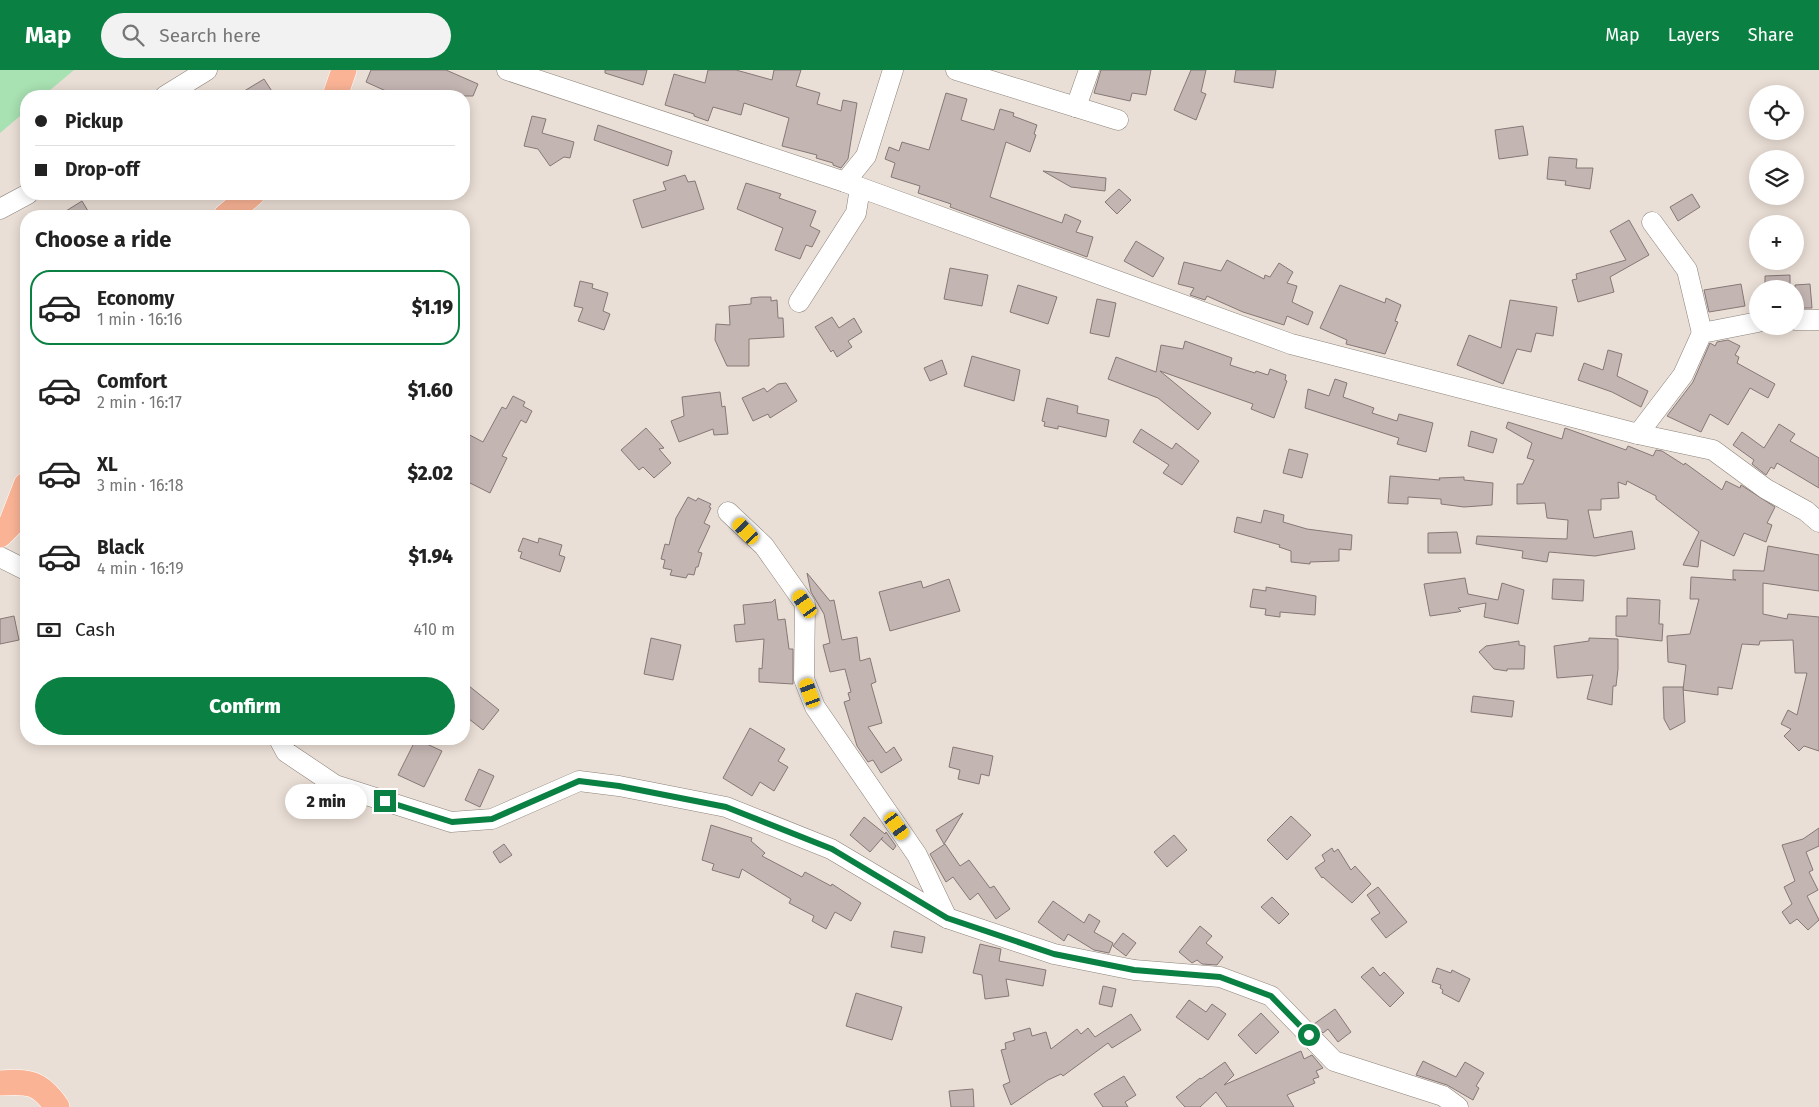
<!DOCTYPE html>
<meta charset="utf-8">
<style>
:root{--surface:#fff;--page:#f2f2f2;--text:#222;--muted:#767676;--line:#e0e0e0;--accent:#0b8043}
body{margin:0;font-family:"Fira Sans",sans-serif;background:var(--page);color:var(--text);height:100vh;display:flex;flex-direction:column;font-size:19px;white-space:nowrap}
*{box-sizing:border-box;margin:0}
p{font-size:16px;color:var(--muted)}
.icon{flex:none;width:28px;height:28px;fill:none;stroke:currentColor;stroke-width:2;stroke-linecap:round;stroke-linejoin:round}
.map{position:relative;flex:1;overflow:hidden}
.panel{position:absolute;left:20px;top:140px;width:450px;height:535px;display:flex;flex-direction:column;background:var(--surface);border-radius:20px;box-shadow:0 2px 12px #0003}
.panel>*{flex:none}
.banner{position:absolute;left:20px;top:20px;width:450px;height:110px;border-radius:20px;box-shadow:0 2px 12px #0003;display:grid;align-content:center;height:110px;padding:0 15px;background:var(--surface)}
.buttons{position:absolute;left:1749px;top:15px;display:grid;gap:10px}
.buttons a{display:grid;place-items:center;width:55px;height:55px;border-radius:50%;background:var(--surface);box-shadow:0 2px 12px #0003;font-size:25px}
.end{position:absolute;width:22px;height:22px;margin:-11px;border:6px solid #0b8043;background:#fff;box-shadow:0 0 0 2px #fff}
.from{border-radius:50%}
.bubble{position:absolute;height:35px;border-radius:18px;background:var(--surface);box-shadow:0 2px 12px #0003;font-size:16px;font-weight:800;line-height:35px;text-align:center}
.car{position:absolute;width:15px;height:30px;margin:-15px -8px;border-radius:6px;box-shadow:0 0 4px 1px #0007;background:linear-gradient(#f5c518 24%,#345 0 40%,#f5c518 0 76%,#345 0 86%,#f5c518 0)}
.banner b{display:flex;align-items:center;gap:18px;height:48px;font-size:19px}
.banner b+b{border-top:1px solid var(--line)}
.banner i{width:12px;height:12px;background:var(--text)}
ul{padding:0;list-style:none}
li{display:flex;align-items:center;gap:15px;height:75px;margin:0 10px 8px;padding:0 5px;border:2px solid transparent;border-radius:20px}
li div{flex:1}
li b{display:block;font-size:19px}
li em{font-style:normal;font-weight:800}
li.active{border-color:var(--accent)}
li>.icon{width:45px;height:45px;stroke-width:1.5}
h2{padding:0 15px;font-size:22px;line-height:60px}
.pay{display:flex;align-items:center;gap:12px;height:55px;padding:0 15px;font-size:19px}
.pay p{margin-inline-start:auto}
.action{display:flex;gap:10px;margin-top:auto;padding:10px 15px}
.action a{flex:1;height:58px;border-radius:30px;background:var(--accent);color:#fff;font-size:20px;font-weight:800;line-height:58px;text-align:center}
header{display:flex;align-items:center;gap:30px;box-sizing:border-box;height:70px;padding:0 25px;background:var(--accent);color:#fff}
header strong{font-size:24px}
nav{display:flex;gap:28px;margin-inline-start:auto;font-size:18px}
.search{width:350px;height:45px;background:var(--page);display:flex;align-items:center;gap:12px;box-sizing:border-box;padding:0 18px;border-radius:28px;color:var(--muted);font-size:19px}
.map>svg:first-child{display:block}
</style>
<header>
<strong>Map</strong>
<div class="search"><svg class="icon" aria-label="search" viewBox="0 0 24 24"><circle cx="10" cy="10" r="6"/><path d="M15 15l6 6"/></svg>Search here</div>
<nav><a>Map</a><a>Layers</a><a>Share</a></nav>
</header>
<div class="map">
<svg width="1819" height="1037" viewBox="0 0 1819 1037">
<rect width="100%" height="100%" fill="#eadfd6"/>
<polygon fill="#a8e1b2" points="0,0 74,0 43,26 26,26 26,41 0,63"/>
<g fill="#c3b5b2" stroke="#867876">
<polygon points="371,0 446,0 478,14 473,26 397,26 366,12"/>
<polygon points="605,0 647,0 643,15 605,3"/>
<polygon points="708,0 736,0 772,10 774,0 801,0 796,16 820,23 817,34 841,41 843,30 857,33 848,89 841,98 833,95 833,93 816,88 817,85 782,76 789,48 744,33 741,45 713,37 708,51 694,46 694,44 665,35 674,4 705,13"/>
<polygon points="1101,0 1151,0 1146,25 1132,23 1130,31 1094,23"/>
<polygon points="1191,0 1206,0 1201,22 1206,24 1196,50 1174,40"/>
<polygon points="1236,0 1276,0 1273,18 1234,12"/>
<polygon points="264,9 275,26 236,26"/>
<polygon points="946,23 967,29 961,50 994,60 1000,39 1014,43 1013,46 1037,55 1034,64 1036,65 1030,82 1006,72 990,127 1062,153 1065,144 1081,151 1076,162 1093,167 1087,187 950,137 951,134 918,123 920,116 891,107 895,93 885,89 889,77 899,81 902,72 929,80"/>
<polygon points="532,46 546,49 542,63 574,72 570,88 564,87 550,96 538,79 524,76"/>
<polygon points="598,55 672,81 668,96 594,70"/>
<polygon points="1523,56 1528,85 1499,89 1495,60"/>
<polygon points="1549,87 1577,89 1576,98 1593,98 1590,119 1565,115 1566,111 1547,109"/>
<polygon points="1043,101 1106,108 1105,121 1071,117"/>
<polygon points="685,105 688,112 695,111 704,139 642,158 633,130 666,120 663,112"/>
<polygon points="746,113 781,124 779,128 816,141 810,156 820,161 812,177 806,175 800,189 775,180 783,158 737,139"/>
<polygon points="1119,119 1131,130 1117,144 1105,132"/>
<polygon points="1692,124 1700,137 1678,151 1670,137"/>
<polygon points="82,131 91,146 58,146"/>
<polygon points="1629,150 1649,185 1610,207 1614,222 1578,232 1572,210 1577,209 1576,204 1626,190 1610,161"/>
<polygon points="1136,171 1164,188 1153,207 1124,191"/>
<polygon points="1227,190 1264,209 1265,205 1270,207 1279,193 1293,202 1287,213 1297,216 1292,232 1313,242 1308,255 1287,246 1284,255 1243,242 1207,226 1205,230 1190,225 1194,218 1178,214 1184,192 1221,201"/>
<polygon points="950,198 988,205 982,236 944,229"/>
<polygon points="1790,205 1790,219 1765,219 1765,206"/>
<polygon points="580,211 593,214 592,218 608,223 603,241 610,244 604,260 578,251 583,238 574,236"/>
<polygon points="1741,214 1745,236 1709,242 1704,220"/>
<polygon points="1810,214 1812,238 1796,238 1795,215"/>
<polygon points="1018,215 1057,227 1048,254 1010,242"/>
<polygon points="1340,215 1385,233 1386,228 1401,235 1395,251 1398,252 1385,284 1346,274 1347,270 1320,258"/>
<polygon points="760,227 771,227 771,231 777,230 778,248 783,248 784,267 749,269 749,296 727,296 715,270 716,254 730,255 729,236 751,234 751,228"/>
<polygon points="1097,229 1116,233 1109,267 1090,263"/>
<polygon points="1510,230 1557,237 1553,266 1536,263 1531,282 1517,279 1503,314 1457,295 1469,265 1501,278"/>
<polygon points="832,247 839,258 854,248 862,262 848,271 852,277 837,287 833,280 831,282 815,257"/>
<polygon points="1728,270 1740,276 1735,285 1739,287 1737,293 1775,314 1768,328 1750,318 1728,355 1710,344 1701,362 1667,346 1693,312 1710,273 1715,276 1717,272"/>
<polygon points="1185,271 1232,288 1230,295 1255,303 1256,301 1268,305 1270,299 1286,305 1285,310 1287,311 1274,348 1251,339 1253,334 1160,301 1211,343 1198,360 1158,328 1108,309 1116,287 1156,302 1161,275 1183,279"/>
<polygon points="1608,280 1622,284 1617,306 1648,321 1641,337 1612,322 1578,310 1584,293 1603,300"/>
<polygon points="972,286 1020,300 1014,331 964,316"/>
<polygon points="942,290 947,304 930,311 924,298"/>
<polygon points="1335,309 1347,313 1343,327 1374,338 1372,343 1397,351 1399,344 1433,353 1426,382 1397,374 1399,368 1305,338 1308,319 1329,326"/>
<polygon points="786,313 797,331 770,348 768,344 753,351 742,328 764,318 767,322 778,314"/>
<polygon points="720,322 722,337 725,336 728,364 714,365 713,359 679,372 671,351 684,346 682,327"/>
<polygon points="513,326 525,332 523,336 532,341 526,353 521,350 502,386 507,388 490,423 464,410 464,362 483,372 502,337 506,339"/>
<polygon points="1047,328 1078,336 1077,343 1109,350 1106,367 1058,356 1058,359 1044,356 1045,352 1042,351"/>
<polygon points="1508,352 1562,369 1565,358 1626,380 1628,376 1653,386 1656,380 1662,381 1684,395 1685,393 1722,420 1726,411 1740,418 1741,415 1775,437 1767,453 1772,455 1766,472 1744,463 1734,486 1701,470 1698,497 1683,495 1699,462 1656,429 1656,426 1627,411 1626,415 1618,412 1619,428 1601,429 1601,440 1588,440 1594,468 1632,461 1635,479 1595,486 1549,482 1547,492 1522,488 1523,481 1476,474 1477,466 1567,469 1568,450 1547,448 1545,433 1517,434 1517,414 1523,414 1534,390 1527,388 1532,373 1506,358"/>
<polygon points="1779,354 1795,364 1790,371 1819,388 1819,418 1777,393 1774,399 1771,397 1766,405 1752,394 1754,390 1733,375 1742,362 1764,378"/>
<polygon points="646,358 664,378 659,379 671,393 654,408 643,397 639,400 621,380"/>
<polygon points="1141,359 1172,379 1176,373 1199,391 1182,415 1163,403 1169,395 1133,372"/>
<polygon points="1471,361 1497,369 1493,383 1468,376"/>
<polygon points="1289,379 1308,384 1302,408 1283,403"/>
<polygon points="1390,406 1440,410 1439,408 1464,407 1464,410 1493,413 1492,435 1464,437 1441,434 1441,429 1408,427 1408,434 1388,433"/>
<polygon points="688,427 696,431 698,428 711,434 709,437 711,438 704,453 710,456 698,482 702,483 698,497 696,497 694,505 688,504 686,508 670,505 672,500 663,498 665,490 661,489 665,474 669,475 676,448"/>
<polygon points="1264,440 1284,445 1283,452 1307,459 1352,465 1351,480 1339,479 1339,491 1310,492 1310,494 1291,492 1291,481 1279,477 1280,475 1234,462 1237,447 1261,453"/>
<polygon points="1457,462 1461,483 1428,483 1428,463"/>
<polygon points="523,468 538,473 539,468 562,475 559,485 565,487 560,502 520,488 522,482 518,481"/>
<polygon points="1768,476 1819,485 1819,521 1763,513 1763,544 1787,549 1788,544 1819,547 1819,681 1804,676 1799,681 1784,666 1791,659 1781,654 1788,640 1797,645 1807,603 1795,603 1793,570 1760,571 1759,575 1742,574 1732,619 1718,617 1718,625 1683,620 1686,595 1668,592 1667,566 1690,564 1699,529 1690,529 1691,507 1736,510 1733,509 1733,500 1764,501"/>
<polygon points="807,503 830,531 834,530 842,570 857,567 860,591 870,588 876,612 871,614 882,653 868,657 886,683 894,677 902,690 881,703 873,690 868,692 857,676 844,632 850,630 848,623 851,622 845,599 830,602 823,575 830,573 824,544 811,522"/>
<polygon points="1465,508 1468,524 1498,530 1502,513 1524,520 1518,554 1484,547 1486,533 1458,538 1461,541 1458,542 1430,546 1424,514"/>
<polygon points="949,509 960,541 890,561 879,522 921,511 923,518"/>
<polygon points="1553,509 1584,510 1583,531 1552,529"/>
<polygon points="1266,517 1316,526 1315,545 1280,542 1280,547 1265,545 1266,539 1250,537 1253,519 1266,521"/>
<polygon points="1627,528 1660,530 1659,554 1663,554 1662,571 1616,566 1616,546 1627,546"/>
<polygon points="775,529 778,550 785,549 789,579 793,579 793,614 759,612 759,598 762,599 764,569 736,572 734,555 745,554 743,535 772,532"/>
<polygon points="14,546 19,570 0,574 0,549"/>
<polygon points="651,568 681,575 673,610 644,604"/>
<polygon points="1589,568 1618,569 1618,599 1616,616 1613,616 1612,635 1587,629 1593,605 1557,608 1554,576 1589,571"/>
<polygon points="1519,571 1519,575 1525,576 1524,599 1507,599 1507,601 1494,599 1479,582 1486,576"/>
<polygon points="464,612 499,640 483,660 464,645"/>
<polygon points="1663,617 1683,617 1685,652 1670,660 1664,649"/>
<polygon points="1473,626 1514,631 1512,647 1471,642"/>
<polygon points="750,658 785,679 778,691 788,697 774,721 760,712 752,726 723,708"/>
<polygon points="416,669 442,681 424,717 398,705"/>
<polygon points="953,677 993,686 989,706 981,704 979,714 958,709 960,700 949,697"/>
<polygon points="479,699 494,706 480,737 465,730"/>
<polygon points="963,743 949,766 944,774 936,760"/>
<polygon points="1291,746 1311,765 1287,790 1267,770"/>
<polygon points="864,747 885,764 886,762 896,776 893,780 881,769 883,767 870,782 850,765"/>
<polygon points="711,755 752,768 751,771 765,783 762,786 802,807 805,802 831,816 832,814 861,833 851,851 835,842 826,859 812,851 814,846 789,833 791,829 742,799 739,808 712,800 714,794 702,790"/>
<polygon points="1819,758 1819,776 1806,782 1813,800 1809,802 1818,820 1807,826 1819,850 1808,860 1797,849 1790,854 1782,842 1792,834 1784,817 1795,811 1782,775 1803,769"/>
<polygon points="1174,765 1187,780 1167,797 1154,782"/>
<polygon points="504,774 512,785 500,793 493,782"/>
<polygon points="945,774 960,796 969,790 990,818 994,816 1010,839 996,849 978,823 970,830 953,807 946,812 930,784"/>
<polygon points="1332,778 1334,782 1338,779 1351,800 1355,796 1371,814 1352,833 1323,807 1322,808 1315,798 1325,791 1322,785"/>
<polygon points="1378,817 1407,852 1386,868 1371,849 1380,843 1367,825"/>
<polygon points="1272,827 1289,844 1279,854 1261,837"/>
<polygon points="1053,831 1084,853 1089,844 1100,851 1094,862 1113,873 1109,883 1094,880 1068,864 1064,871 1038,852"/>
<polygon points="1200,856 1212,866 1206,873 1223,887 1217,895 1202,894 1197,890 1192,893 1179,882"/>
<polygon points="894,861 925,867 922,883 891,877"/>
<polygon points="1123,863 1136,873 1126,886 1113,876"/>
<polygon points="980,874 1001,879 999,891 1046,900 1043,916 1006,909 1009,926 985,929 982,905 973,903"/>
<polygon points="1373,897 1380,906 1384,902 1404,923 1390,937 1361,907"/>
<polygon points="1437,898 1451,903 1452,900 1470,909 1459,932 1442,923 1443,920 1440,918 1441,915 1432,912"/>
<polygon points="1103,916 1116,919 1112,937 1099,934"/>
<polygon points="856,923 902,937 892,970 846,956"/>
<polygon points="1189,930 1206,942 1212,934 1226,944 1208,970 1176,947"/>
<polygon points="1335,939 1351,962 1338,972 1328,959 1323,963 1314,954"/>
<polygon points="1261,943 1279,962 1256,984 1238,965"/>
<polygon points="1131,944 1141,960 1112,978 1108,973 1063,1006 1061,1004 1048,1010 1011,1035 1003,1015 1010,1012 1001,980 1006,979 1005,973 1015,970 1013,963 1030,958 1032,966 1046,962 1051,979 1077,959 1081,964 1088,958 1095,967"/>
<polygon points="1301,981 1304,989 1312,985 1323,998 1316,1001 1319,1007 1313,1009 1315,1013 1287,1025 1294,1037 1227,1037 1216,1022 1200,1037 1185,1037 1176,1027 1200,1008 1201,1009 1225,992 1234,1005 1224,1015"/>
<polygon points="1423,991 1456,1007 1465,992 1484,1003 1476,1016 1479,1018 1473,1030 1447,1015 1416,1005"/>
<polygon points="1124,1006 1136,1025 1125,1032 1128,1037 1103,1037 1094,1024"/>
<polygon points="973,1019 974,1037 951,1037 949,1021"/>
</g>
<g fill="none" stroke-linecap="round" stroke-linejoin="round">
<g stroke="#8b8279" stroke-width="21">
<g id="minor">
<polyline points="507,0 845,112 1291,274 1638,364 1713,380 1766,419 1806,441 1819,452"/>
<polyline points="956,0 1118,50"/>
<polyline points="165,26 207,0"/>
<polyline points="1076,37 1089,0"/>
<polyline points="845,112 866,86 893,0"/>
<polyline points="0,139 28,124"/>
<polyline points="1652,152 1687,200 1702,263"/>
<polyline points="799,232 856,143 860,118"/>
<polyline points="1795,250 1819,250"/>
<polyline points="1638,364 1683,305 1702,263 1758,252"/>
<polyline points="728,442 764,476 805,534 804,609 815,637 917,785 947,848"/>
<polyline points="0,487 26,500"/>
<polyline points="279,669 286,682 335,715 451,752 492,749 579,711 619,716 726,737 831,779 947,848 1054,884 1134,900 1220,907 1271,926 1334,991 1443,1026 1458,1037"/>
</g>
</g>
<g stroke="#fff" stroke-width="26">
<g id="major">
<polyline points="335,26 344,0"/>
<polyline points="226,146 252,124"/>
<polyline points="0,465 11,454 26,415"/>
<path d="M0 1013C29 1011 40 1012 57 1037"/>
</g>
</g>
<use href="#minor" stroke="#fff" stroke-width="20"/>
<use href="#major" stroke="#fab395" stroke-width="25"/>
</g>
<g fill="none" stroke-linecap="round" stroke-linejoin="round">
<polyline stroke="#0b8043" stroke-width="6" points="385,731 452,752 492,749 579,711 619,716 726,737 832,779 947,848 1054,884 1134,900 1220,907 1271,926 1309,965"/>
</g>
</svg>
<div class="buttons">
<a><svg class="icon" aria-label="locate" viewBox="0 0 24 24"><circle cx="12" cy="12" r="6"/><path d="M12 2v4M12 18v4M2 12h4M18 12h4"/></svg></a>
<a><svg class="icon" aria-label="layers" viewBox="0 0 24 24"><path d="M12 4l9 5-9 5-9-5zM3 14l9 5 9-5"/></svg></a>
<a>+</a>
<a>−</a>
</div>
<i class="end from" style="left:1309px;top:965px"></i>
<i class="end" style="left:385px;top:731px"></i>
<div class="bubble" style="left:285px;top:714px;width:82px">2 min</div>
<i class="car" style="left:746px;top:461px;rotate:317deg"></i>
<i class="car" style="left:805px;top:534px;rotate:325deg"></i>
<i class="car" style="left:810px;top:623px;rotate:340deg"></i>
<i class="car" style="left:897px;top:756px;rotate:144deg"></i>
<div class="banner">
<b><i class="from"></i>Pickup</b>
<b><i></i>Drop-off</b>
</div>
<section class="panel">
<h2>Choose a ride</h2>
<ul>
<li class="active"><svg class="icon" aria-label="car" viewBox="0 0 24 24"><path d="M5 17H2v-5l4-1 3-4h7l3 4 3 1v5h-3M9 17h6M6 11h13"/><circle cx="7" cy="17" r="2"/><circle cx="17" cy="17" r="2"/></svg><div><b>Economy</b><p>1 min · 16:16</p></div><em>$1.19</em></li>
<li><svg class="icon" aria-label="car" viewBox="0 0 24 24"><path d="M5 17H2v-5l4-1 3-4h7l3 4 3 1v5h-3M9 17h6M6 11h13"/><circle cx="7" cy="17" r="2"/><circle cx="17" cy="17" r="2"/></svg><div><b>Comfort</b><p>2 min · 16:17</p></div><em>$1.60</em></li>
<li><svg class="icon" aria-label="car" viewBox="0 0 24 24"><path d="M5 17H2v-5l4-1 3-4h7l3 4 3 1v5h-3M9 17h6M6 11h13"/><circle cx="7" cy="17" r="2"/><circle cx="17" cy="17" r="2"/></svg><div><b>XL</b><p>3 min · 16:18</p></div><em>$2.02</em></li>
<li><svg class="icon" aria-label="car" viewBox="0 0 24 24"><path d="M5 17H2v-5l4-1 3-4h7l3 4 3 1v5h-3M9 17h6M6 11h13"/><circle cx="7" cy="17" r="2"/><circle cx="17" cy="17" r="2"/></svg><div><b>Black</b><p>4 min · 16:19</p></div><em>$1.94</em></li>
</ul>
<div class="pay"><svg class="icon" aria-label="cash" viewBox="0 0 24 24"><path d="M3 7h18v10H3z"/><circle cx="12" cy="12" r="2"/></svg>Cash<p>410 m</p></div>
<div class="action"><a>Confirm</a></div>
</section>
</div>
